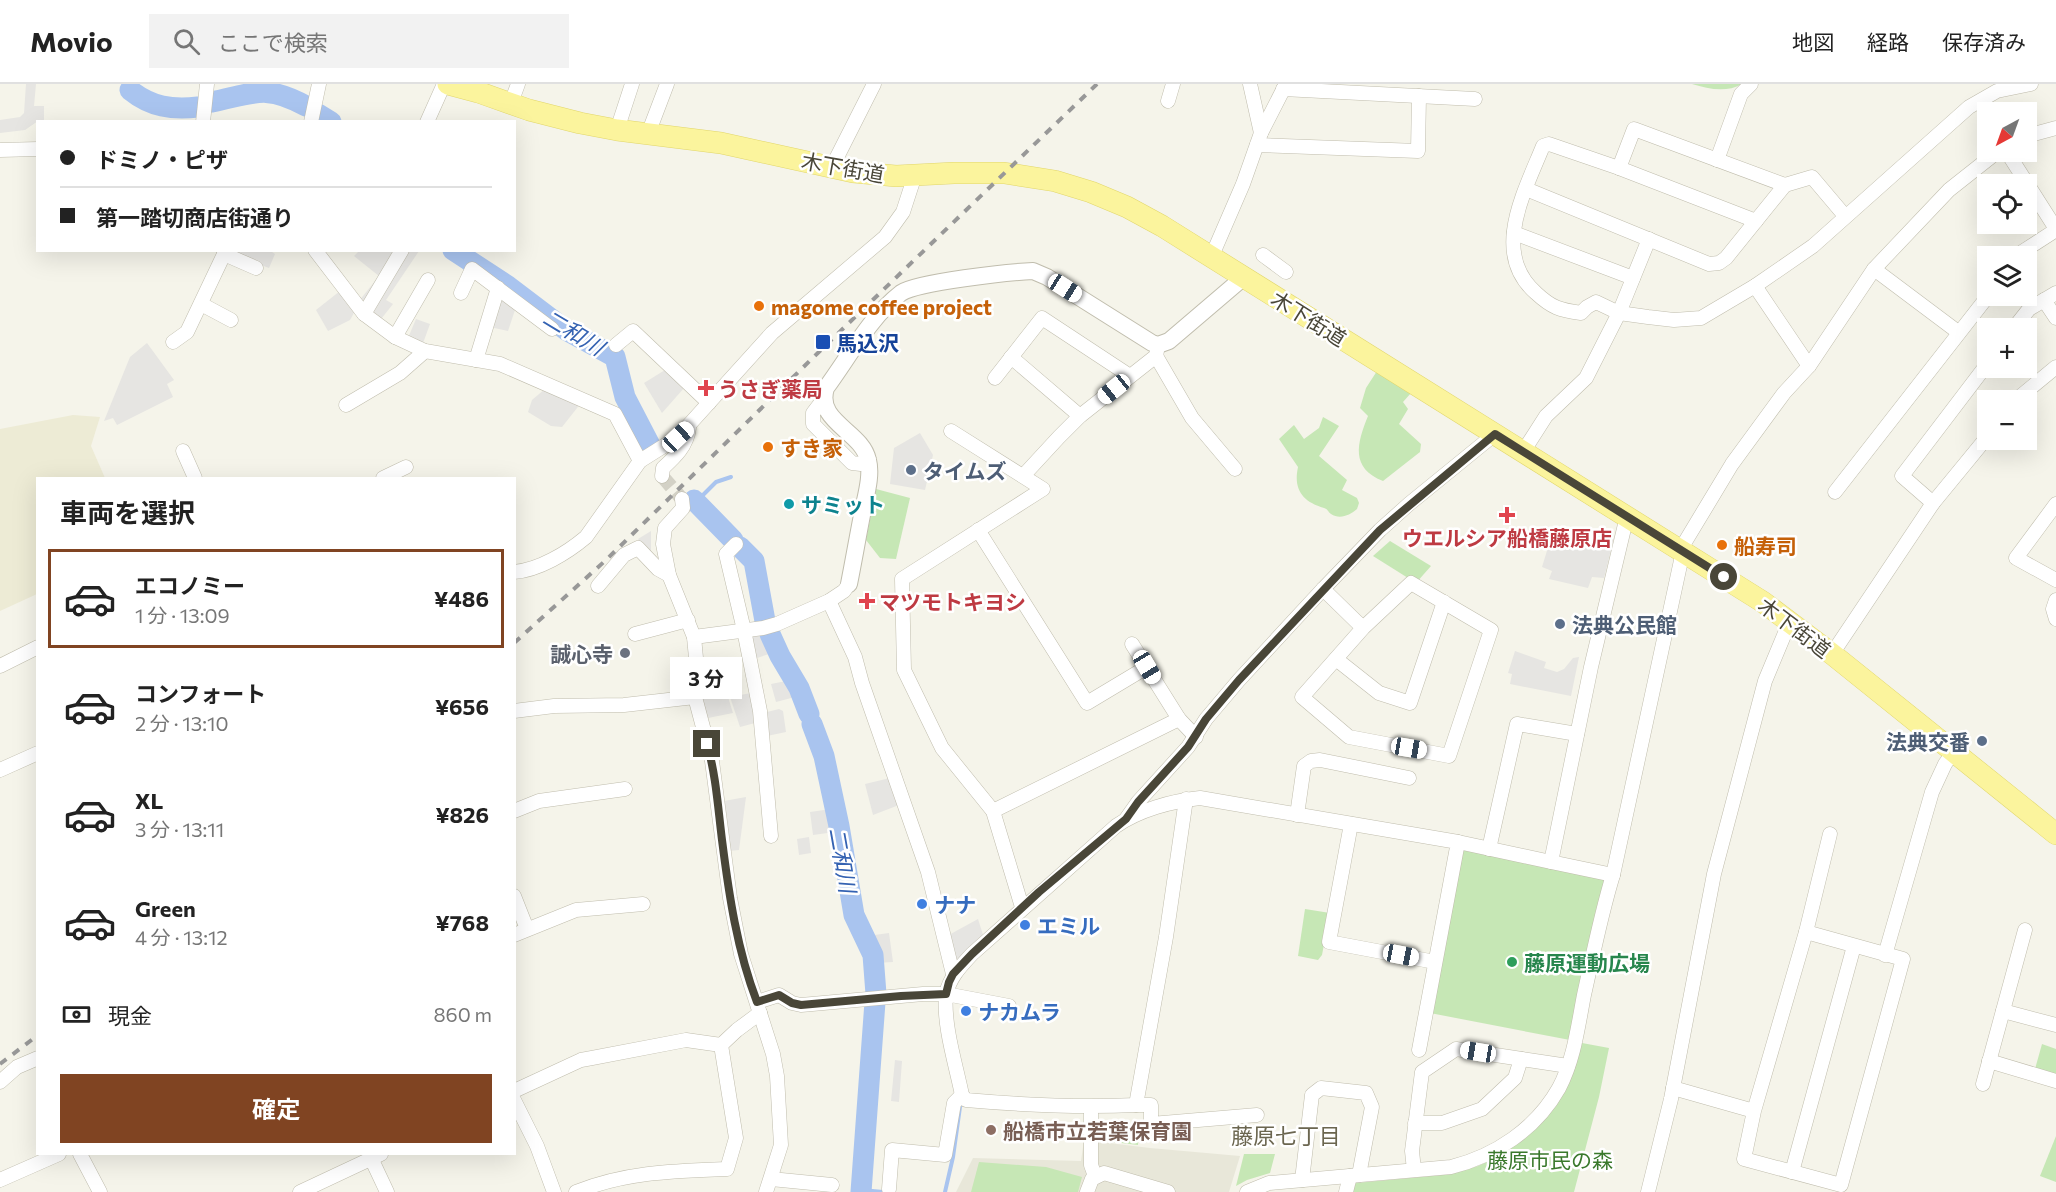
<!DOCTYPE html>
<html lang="ja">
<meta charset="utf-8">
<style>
:root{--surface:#fff;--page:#f2f2f2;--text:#222;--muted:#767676;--line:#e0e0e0;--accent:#804422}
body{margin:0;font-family:Commissioner,"Noto Sans JP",sans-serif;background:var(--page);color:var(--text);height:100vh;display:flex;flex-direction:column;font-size:22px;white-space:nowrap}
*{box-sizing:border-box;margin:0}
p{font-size:20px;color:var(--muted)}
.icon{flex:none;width:33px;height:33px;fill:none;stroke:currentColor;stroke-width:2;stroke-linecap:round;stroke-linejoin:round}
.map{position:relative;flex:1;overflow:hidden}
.panel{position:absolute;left:36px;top:393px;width:480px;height:678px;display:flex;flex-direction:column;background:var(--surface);border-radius:0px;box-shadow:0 6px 24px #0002}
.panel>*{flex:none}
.guide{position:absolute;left:36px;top:36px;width:480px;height:132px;border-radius:0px;box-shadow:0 6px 24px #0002;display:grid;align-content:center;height:132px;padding:0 24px;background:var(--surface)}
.needle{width:39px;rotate:221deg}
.controls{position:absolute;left:1977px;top:18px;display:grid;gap:12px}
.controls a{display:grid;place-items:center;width:60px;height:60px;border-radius:0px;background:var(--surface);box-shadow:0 6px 24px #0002;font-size:30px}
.end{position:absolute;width:27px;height:27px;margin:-14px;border:8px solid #494638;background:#fff;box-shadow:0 0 0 3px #fff}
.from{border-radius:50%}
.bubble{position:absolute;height:42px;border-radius:0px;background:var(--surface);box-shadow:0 6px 24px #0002;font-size:20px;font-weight:700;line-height:42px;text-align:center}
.car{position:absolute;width:18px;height:36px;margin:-18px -9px;border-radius:8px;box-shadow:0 0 4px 2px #0007;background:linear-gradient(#fff 24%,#345 0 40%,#fff 0 76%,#345 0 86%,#fff 0)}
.guide b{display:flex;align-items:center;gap:21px;height:57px;font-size:22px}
.guide b+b{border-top:2px solid var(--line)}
.guide i{width:15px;height:15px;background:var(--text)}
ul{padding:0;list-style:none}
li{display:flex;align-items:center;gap:18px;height:99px;margin:0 12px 9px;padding:0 12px;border:3px solid transparent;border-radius:0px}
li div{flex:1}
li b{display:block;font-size:22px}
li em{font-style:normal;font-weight:700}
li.selected{border-color:var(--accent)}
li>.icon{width:54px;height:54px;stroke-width:1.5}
h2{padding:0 24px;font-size:27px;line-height:72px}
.pay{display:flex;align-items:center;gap:15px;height:66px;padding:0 24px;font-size:22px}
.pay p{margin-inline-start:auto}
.primary-button{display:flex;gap:12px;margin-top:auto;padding:12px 24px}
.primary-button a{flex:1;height:69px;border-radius:0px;background:var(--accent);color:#fff;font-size:24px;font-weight:700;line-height:69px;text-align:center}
header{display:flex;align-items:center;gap:36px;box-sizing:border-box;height:84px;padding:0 30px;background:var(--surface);border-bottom:2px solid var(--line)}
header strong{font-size:28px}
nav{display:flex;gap:33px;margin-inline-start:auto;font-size:21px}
.search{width:420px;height:54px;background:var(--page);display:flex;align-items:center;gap:15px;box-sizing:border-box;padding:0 21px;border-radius:0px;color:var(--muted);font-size:22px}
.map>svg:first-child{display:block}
</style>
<header>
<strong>Movio</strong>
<div class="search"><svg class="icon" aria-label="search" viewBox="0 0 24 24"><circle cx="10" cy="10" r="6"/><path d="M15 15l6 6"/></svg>ここで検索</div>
<nav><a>地図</a><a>経路</a><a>保存済み</a></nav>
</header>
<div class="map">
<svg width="2056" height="1108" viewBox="0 0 2056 1108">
<rect width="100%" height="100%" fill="#f5f4ea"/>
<polygon fill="#e8e7d9" points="1084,1056 1150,1064 1240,1072 1229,1108 956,1108 973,1074 1081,1077"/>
<polygon fill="#edebd5" points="73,331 100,333 91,362 105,394 38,394 37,510 0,527 0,345"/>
<g fill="#c6e7b5">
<path d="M1692 0H1742C1726 9 1709 5 1692 0Z"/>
<path d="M1377 287 1411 309 1403 318 1408 325 1399 340 1421 360 1420 368 1383 397C1350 384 1357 359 1368 332L1360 324 1366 304Z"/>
<path d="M1323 333 1339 342 1319 372 1347 396 1342 406 1357 414 1359 419 1357 425C1350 431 1340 436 1331 430 1327 427 1329 426 1324 424 1303 418 1293 406 1298 383L1279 355 1294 341 1304 355 1319 344Z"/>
<polygon points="876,405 910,414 896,475 880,474 866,456"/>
<polygon points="1390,457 1431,482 1416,499 1373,472"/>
<polygon points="1460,764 1606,794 1570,956 1430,929"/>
<polygon points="1305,825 1330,829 1322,871 1318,876 1298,872"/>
<polygon points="1582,959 1609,964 1599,1013 1574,1108 1351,1108 1351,1104 1356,1099 1452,1090 1478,1082 1497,1073 1515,1061 1535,1045 1572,990"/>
<polygon points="2042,960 2056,965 2056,991 2035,985"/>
<polygon points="1098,1045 1139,1045 1138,1061 1097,1056"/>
<polygon points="2056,1052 2056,1098 2040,1092"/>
<polygon points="1244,1070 1275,1070 1270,1089 1247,1096 1236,1102"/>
<polygon points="979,1078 1046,1083 1082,1093 1078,1108 971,1108"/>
</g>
<g fill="#e6e5e2">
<polygon points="26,0 36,0 34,22 44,22 44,37 38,37 25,46 0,49 0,36 20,33 24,29"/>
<polygon points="269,166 275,170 269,184 232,170 233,167"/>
<polygon points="359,167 419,167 386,216 393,220 381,235 359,217 379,192 354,172"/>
<polygon points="340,207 355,227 350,236 328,247 316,226"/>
<polygon points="500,212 516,223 508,247 490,243"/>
<polygon points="416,235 430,240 422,262 408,254"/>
<polygon points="147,259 174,296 167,300 173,313 117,341 113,334 104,337 130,273"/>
<polygon points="665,286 684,304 662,329 644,299"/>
<polygon points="545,305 581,319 562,343 551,342 528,328 532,316"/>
<polygon points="920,349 933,371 925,406 890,400 894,364"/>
<polygon points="1554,444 1590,466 1602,448 1614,454 1604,494 1592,493 1588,504 1549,495 1552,487 1542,483"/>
<polygon points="651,447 651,473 638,455"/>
<polygon points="766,549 772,569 754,575 749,553"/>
<polygon points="1515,567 1546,578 1544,584 1557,588 1564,585 1573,574 1579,573 1571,612 1510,600 1512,590 1508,589"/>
<polygon points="722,575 728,613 733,629 703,635 699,619 701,578"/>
<polygon points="791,596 795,613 776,618 771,600"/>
<polygon points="751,609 755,639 740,643 730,613"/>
<polygon points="779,625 783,627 786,648 767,652 763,629"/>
<polygon points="890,694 899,721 873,731 865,700"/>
<polygon points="746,713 739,766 729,767 724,717"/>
<polygon points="831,725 835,748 813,751 810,728"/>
<polygon points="809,753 811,769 799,771 797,755"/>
<polygon points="978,835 984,854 961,876 953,878 947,852"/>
<polygon points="889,849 893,878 876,879 874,868 867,852"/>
<polygon points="895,976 902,977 899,1018 891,1017"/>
</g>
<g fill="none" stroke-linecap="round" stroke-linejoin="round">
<g stroke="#a9c4ef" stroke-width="4">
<polyline points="696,418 716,398 731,393"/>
<polyline points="861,1106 883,1108"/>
<polyline points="945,1108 953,1073 960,1023"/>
</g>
<g stroke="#a9c4ef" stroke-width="21">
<path d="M130 6C151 23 172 26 198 23"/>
<path d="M212 18C254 9 266 0 306 22"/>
<polyline points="318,30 331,38"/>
<polyline points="453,166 508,202 566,246 615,273 625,313 651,363"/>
<polyline points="694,416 733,456"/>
<polyline points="740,463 754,477 765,537"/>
<polyline points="770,550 780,572 799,604 809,630"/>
<polyline points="812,640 824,672 839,742 854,831 873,871 876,910"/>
<polyline points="861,1108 875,918"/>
</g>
<polyline stroke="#d3d1c6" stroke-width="14" stroke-dasharray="14 7" stroke-linecap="butt" points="662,392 682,415"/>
<g stroke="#c0bdad" stroke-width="15">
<g id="minor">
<polyline points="1250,0 1261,49"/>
<polyline points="1283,5 1475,15"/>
<polyline points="1168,17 1173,0"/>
<polyline points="511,19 518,0"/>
<polyline points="203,38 207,0"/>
<polyline points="311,38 319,0"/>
<polyline points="427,38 444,0"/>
<polyline points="617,46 632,0"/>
<polyline points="648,50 667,0"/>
<polyline points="2026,52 2056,44"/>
<polyline points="1257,61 1418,67 1419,12"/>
<polyline points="0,66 38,65"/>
<polyline points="2007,68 2056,145"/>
<polyline points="1717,76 1741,10 1751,0"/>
<polyline points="832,83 874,0"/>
<polyline points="1619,84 1634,45 1785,101"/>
<polyline points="1526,105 1709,180 1719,179 1726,174 1785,101 1812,93 1845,132"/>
<path d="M1756 137 1619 84 1549 60 1543 62C1525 107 1490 169 1536 209 1552 224 1560 226 1581 229L1587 223 1596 218 1619 229 1648 233 1674 236 1701 234 1755 202 1813 162 1969 23 1997 7 2031 0"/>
<polyline points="1514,149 1633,194"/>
<polyline points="315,166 364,230 395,253 425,267 500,280 615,330 640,377"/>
<polyline points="2022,168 2056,146"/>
<polyline points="224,170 256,184"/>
<polyline points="1263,171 1286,188"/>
<polyline points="1211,174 1243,100 1261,49 1286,0"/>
<polyline points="1874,185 1958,248"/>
<polyline points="1755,202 1809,282"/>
<polyline points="461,209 472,185 552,245"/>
<polyline points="2044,216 2056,234"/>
<polyline points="201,220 231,236"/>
<polyline points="364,230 402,166"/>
<polyline points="2014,244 2029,225 2056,209"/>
<polyline points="395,253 428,196"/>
<polyline points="173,258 187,248 226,166"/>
<polyline points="616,261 633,247 709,319"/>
<polyline points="1156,272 1192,334 1235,385"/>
<polyline points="1011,273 1080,332"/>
<polyline points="476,276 498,204"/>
<polyline points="995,294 1042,234 1130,292"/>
<polyline points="823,316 813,329 813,340 852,379 861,380 869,376"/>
<polyline points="2016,316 2056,283"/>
<polyline points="346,321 400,289 425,267"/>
<polyline points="951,347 1043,405 902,495 904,586 942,664 993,727 1022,823"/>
<polyline points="183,367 195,394"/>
<polyline points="1523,368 1546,332 1586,294 1619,229 1649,155"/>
<path d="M662 392 663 384C675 373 687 362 689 344"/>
<polyline points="1023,392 1059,353 1080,332 1156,272 1158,261"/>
<polyline points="383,394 406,383"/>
<polyline points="1835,408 1988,212"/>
<polyline points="682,415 683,424 665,444 663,460 669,491 694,553 696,574 695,613 712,677 730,814 741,870 773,970 777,992 781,1061 766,1108"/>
<polyline points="1933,419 1902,392 1988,279"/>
<polyline points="2056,420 2016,474 2056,496"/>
<polyline points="978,446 1087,619 1147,583"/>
<polyline points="736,460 726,470 744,546 760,627 771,752"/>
<path d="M514 488C539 486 567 469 586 453L640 377 678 353 772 249 885 153 903 128 915 91"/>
<polyline points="598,502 624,471 638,464 658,485 669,491"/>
<polyline points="1323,505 1363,544 1302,613 1349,653 1449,672 1491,546 1411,499 1363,544"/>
<polyline points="2056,516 2053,525 2056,535"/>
<polyline points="829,517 855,573 862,599 928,788 953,890"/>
<polyline points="635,550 688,536"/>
<polyline points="694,553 763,544 777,540 829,517 844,507 849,500"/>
<polyline points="1132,560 1179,635 1196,653"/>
<polyline points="1832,570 1933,419 1988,352"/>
<polyline points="1336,575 1379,609 1410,619 1444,518"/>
<polyline points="0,582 38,563"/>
<polyline points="514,627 554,622 624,621 695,613"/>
<polyline points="0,686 38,669"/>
<polyline points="514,727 539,717 625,705"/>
<polyline points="993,727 1179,635"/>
<polyline points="1297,731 1304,682 1311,677 1320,676 1409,694"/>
<polyline points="1126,735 1138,718 1188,663 1206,635 1239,596 1323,505 1380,446 1409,420 1495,350"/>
<polyline points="1351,740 1329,858 1435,878"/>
<polyline points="1458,758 1551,778"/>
<polyline points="1489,765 1517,640 1577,650"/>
<polyline points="1613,791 1551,778 1591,583 1627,432"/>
<polyline points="514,812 527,845"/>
<polyline points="1806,848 1830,750"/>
<polyline points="514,851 576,826 643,820"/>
<polyline points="1885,871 1932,708 1945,680 1954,667"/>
<path d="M757 918 779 911 792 919 801 921 923 910H946C950 893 960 883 972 870L1116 742C1139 726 1172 717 1200 714L1458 758 1419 966"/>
<path d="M1009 922 946 910C943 941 956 981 962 1011L966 1016C1023 1021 1079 1024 1136 1021L1166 853 1186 715"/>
<polyline points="2003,927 2056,941"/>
<polyline points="1989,977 2056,997"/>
<polyline points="0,998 17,983 38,974"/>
<polyline points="1983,1000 2025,846"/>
<polyline points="1673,1004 1754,1027 1744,1075 1841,1101 1903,875 1806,848 1754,1027"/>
<polyline points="514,1007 581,976 592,974 686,956 721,961"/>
<polyline points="514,1016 537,1062 554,1108"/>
<polyline points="1136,1021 1151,1021 1151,1040 1257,1031"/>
<polyline points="1091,1023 1091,1081 1095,1092"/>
<polyline points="1415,1039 1442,1039 1482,1025 1515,994 1521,975"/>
<polyline points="80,1070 100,1108"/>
<polyline points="371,1074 387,1108"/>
<polyline points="1414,1086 1412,1067 1422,988 1456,965 1568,982"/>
<polyline points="1792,1088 1854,862"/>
<polyline points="771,1095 832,1101"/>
<polyline points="0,1096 59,1070"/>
<polyline points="1302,1096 1312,1011 1321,1004 1366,1009 1372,1023 1359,1091"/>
<polyline points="889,1105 892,1066 945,1071 954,1019 962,1011"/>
<polyline points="300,1108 381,1070"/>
<path d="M576 1108C625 1088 674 1087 727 1085L736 1054 721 961 737 946 760 929"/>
<polyline points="1087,1108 1092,1095 1104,1089 1168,1108"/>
<path d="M1247 1108 1269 1099 1451 1083C1495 1072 1536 1045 1559 1004 1574 976 1578 942 1584 911 1593 871 1601 830 1613 791L1685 458 1732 380 1784 309 1809 282 1874 185 1949 106 1997 68"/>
<polyline points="1346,1108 1350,1092"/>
<polyline points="1648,1108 1671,1015 1714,790 1765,597 1790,537"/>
</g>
</g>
<g stroke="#c0bdad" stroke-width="18">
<path id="tertiary" d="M849 500C854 475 858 451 863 426 866 411 872 391 868 376 862 347 815 338 826 304 849 273 870 233 901 209 917 198 1010 188 1033 187L1047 193 1152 259 1158 261 1169 257 1244 193"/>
</g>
<g stroke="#e1d66c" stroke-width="22">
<polyline id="primary" points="448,0 478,8 529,26 580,39 617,46 721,59 853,88 896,92 954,89 1004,89 1055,97 1091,108 1127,123 1162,142 1763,518 1832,570 2056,750"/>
</g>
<use href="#minor" stroke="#fff" stroke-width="14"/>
<use href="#tertiary" stroke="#fff" stroke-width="16"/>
<use href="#primary" stroke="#fbf49d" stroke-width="21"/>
<g stroke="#989898" stroke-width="4" stroke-dasharray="8 8" stroke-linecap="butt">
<polyline points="514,559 606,476 826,261 1097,0"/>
<polyline points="0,980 38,951"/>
</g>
</g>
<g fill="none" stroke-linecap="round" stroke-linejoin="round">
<path stroke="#494638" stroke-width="8" d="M707 660C716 691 718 724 722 756 729 811 737 866 757 918L779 911 792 919 801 921 901 912 946 910 949 898 953 890 972 870 1039 808 1126 735 1138 718 1188 663 1206 635 1239 596 1380 446 1495 350 1724 493"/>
</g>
<g fill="#e8710a" stroke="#fff" stroke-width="2">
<circle cx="759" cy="222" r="6"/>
<circle cx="768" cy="363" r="6"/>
<circle cx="1722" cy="461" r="6"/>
</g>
<rect fill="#1a4fb4" stroke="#fff" stroke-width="2" x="815" y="250" width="16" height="16" rx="3"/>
<g fill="#e0444e" stroke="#fff" stroke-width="2">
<path d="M703 295h6v6h6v6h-6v6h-6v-6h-6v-6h6z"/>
<path d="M1504 422h6v6h6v6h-6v6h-6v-6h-6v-6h6z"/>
<path d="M864 508h6v6h6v6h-6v6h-6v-6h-6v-6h6z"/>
</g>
<g fill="#5c6f8a" stroke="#fff" stroke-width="2">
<circle cx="911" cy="386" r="6"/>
<circle cx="1560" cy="540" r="6"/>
<circle cx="1982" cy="657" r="6"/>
</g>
<circle fill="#0f9aa8" stroke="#fff" stroke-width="2" cx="789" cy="420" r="6"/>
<circle fill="#6b7280" stroke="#fff" stroke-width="2" cx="625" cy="569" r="6"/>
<g fill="#3f7fe0" stroke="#fff" stroke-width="2">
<circle cx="922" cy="820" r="6"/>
<circle cx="1025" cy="841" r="6"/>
<circle cx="966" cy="927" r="6"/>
</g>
<circle fill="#2e9e5b" stroke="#fff" stroke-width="2" cx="1512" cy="878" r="6"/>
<circle fill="#8d6e63" stroke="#fff" stroke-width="2" cx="991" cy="1046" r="6"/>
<g text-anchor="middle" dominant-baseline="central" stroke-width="5" stroke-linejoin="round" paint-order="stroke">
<g font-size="21" fill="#494638" stroke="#fff">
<text transform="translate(843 83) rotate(10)">木下街道</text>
<text transform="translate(1309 234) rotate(32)">木下街道</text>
<text transform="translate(1795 543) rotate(37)">木下街道</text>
</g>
<g font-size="21" font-weight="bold" fill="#c56008" stroke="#fff" text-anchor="start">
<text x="771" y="222">magome coffee project</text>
<text x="780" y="363">すき家</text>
<text x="1734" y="461">船寿司</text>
</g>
<g font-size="21" font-weight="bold" fill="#164399" stroke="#fff" text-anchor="start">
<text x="836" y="258">馬込沢</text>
</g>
<g font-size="21" font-weight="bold" fill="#be3a42" stroke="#fff" text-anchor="start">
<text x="718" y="304">うさぎ薬局</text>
<text x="1507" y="453" text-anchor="middle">ウエルシア船橋藤原店</text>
<text x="879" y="517">マツモトキヨシ</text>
</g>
<g font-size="21" font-weight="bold" fill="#4e5e75" stroke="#fff" text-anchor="start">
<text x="923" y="386">タイムズ</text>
<text x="1572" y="540">法典公民館</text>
<text x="1970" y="657" text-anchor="end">法典交番</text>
</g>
<g font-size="21" font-weight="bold" fill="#0d838f" stroke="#fff" text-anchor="start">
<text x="801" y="420">サミット</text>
</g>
<g font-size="21" font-weight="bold" fill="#5b616d" stroke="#fff" text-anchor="end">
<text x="613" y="569">誠心寺</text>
</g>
<g font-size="21" font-weight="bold" fill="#366cbe" stroke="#fff" text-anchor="start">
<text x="934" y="820">ナナ</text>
<text x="1037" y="841">エミル</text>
<text x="978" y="927">ナカムラ</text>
</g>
<g font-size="21" font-weight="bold" fill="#27864d" stroke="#fff" text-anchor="start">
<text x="1524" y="878">藤原運動広場</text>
</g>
<g font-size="21" font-weight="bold" fill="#785e54" stroke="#fff" text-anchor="start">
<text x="1003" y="1046">船橋市立若葉保育園</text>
</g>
<g font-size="21" fill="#3a792c" stroke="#fff">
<text x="1550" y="1075">藤原市民の森</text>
</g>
<g font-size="22" font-style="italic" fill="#3462b2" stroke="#fff">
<text transform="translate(574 248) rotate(31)">二和川</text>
<text transform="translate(843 776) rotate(80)">二和川</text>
</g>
<g font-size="22" fill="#6b6650" stroke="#fff">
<text x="1286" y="1051">藤原七丁目</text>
</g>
</g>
</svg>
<div class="controls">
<a><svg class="needle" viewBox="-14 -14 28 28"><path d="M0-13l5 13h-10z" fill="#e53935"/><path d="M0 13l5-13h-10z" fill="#767676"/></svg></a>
<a><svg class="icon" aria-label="locate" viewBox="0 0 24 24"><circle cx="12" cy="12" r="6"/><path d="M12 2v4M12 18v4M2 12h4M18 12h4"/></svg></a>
<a><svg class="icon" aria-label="layers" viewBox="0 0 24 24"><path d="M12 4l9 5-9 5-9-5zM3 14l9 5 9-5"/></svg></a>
<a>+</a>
<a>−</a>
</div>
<i class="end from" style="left:1724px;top:493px"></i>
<i class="end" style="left:707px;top:660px"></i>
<div class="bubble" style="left:670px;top:573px;width:72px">3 分</div>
<i class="car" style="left:1065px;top:204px;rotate:122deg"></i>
<i class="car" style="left:1114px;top:305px;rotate:231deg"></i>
<i class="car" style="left:678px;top:353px;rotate:47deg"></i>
<i class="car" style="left:1147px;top:583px;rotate:149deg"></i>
<i class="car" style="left:1409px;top:664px;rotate:100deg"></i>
<i class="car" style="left:1401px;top:871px;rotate:101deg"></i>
<i class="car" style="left:1478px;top:968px;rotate:279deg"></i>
<div class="guide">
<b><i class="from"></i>ドミノ・ピザ</b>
<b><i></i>第一踏切商店街通り</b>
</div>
<section class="panel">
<h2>車両を選択</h2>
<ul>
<li class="selected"><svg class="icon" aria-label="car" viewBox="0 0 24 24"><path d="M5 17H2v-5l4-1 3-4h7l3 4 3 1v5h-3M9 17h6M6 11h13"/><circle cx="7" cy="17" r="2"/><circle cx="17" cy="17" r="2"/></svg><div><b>エコノミー</b><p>1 分 · 13:09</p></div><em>¥486</em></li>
<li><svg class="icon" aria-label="car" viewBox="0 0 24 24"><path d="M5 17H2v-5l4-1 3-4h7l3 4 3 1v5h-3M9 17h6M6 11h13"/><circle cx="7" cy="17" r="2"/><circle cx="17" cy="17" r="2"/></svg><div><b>コンフォート</b><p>2 分 · 13:10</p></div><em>¥656</em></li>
<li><svg class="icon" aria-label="car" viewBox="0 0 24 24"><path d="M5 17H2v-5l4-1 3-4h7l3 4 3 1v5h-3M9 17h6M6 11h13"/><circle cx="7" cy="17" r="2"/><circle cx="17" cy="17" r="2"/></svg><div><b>XL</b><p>3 分 · 13:11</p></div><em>¥826</em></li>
<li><svg class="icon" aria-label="car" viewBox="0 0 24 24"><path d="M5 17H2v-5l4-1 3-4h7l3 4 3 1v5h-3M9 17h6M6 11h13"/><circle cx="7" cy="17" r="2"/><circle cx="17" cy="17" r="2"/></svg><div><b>Green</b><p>4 分 · 13:12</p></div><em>¥768</em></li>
</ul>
<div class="pay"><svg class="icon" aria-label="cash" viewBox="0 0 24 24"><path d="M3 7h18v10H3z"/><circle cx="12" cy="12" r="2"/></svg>現金<p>860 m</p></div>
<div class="primary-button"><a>確定</a></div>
</section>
</div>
